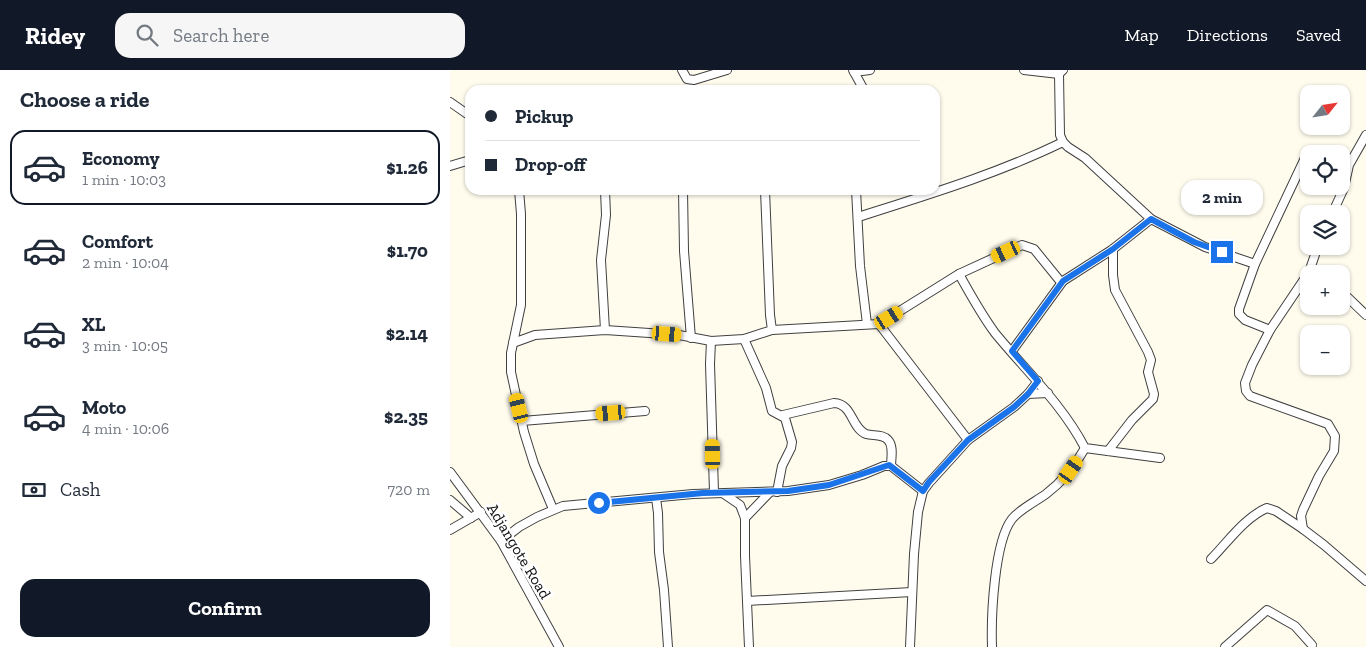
<!DOCTYPE html>
<meta charset="utf-8">
<style>
:root{--surface:#fff;--page:#f6f6f7;--text:#1f2937;--muted:#747a83;--line:#e0e1e3;--accent:#111827}
body{margin:0;font-family:"Zilla Slab",serif;background:var(--page);color:var(--text);height:100vh;display:flex;flex-direction:column;font-size:19px;white-space:nowrap}
*{box-sizing:border-box;margin:0}
p{font-size:16px;color:var(--muted)}
.icon{flex:none;width:28px;height:28px;fill:none;stroke:currentColor;stroke-width:2;stroke-linecap:round;stroke-linejoin:round}
.map{position:relative;flex:1;overflow:hidden}
.panel{display:flex;flex-direction:column;background:var(--surface);width:450px}
.panel>*{flex:none}
.hud{position:absolute;left:15px;top:15px;width:475px;height:110px;border-radius:15px;box-shadow:0 1px 4px #0004;display:grid;align-content:center;height:110px;padding:0 20px;background:var(--surface)}
.needle{width:32px;rotate:60deg}
.tools{position:absolute;left:850px;top:15px;display:grid;gap:10px}
.tools a{display:grid;place-items:center;width:50px;height:50px;border-radius:10px;background:var(--surface);box-shadow:0 1px 4px #0004;font-size:25px}
.end{position:absolute;width:22px;height:22px;margin:-11px;border:6px solid #1a73e8;background:#fff;box-shadow:0 0 0 2px #fff}
.from{border-radius:50%}
.bubble{position:absolute;height:35px;border-radius:15px;background:var(--surface);box-shadow:0 1px 4px #0004;font-size:16px;font-weight:700;line-height:35px;text-align:center}
.car{position:absolute;width:15px;height:30px;margin:-15px -8px;border-radius:6px;box-shadow:0 0 4px 1px #0007;background:linear-gradient(#f5c518 24%,#345 0 40%,#f5c518 0 76%,#345 0 86%,#f5c518 0)}
.hud b{display:flex;align-items:center;gap:18px;height:48px;font-size:19px}
.hud b+b{border-top:1px solid var(--line)}
.hud i{width:12px;height:12px;background:var(--text)}
ul{padding:0;list-style:none}
li{display:flex;align-items:center;gap:15px;height:75px;margin:0 10px 8px;padding:0 10px;border:2px solid transparent;border-radius:15px}
li div{flex:1}
li b{display:block;font-size:19px}
li em{font-style:normal;font-weight:700}
li.current{border-color:var(--accent)}
li>.icon{width:45px;height:45px;stroke-width:1.5}
h2{padding:0 20px;font-size:22px;line-height:60px}
.pay{display:flex;align-items:center;gap:12px;height:55px;padding:0 20px;font-size:19px}
.pay p{margin-inline-start:auto}
.cta{display:flex;gap:10px;margin-top:auto;padding:10px 20px}
.cta a{flex:1;height:58px;border-radius:15px;background:var(--accent);color:#fff;font-size:20px;font-weight:700;line-height:58px;text-align:center}
header{display:flex;align-items:center;gap:30px;box-sizing:border-box;height:70px;padding:0 25px;background:var(--accent);color:#fff}
header strong{font-size:24px}
nav{display:flex;gap:28px;margin-inline-start:auto;font-size:18px}
.search{width:350px;height:45px;background:var(--page);display:flex;align-items:center;gap:12px;box-sizing:border-box;padding:0 18px;border-radius:15px;color:var(--muted);font-size:19px}
main{display:flex;flex:1;min-height:0}
.map>svg:first-child{display:block}
</style>
<header>
<strong>Ridey</strong>
<div class="search"><svg class="icon" aria-label="search" viewBox="0 0 24 24"><circle cx="10" cy="10" r="6"/><path d="M15 15l6 6"/></svg>Search here</div>
<nav><a>Map</a><a>Directions</a><a>Saved</a></nav>
</header>
<main>
<section class="panel">
<h2>Choose a ride</h2>
<ul>
<li class="current"><svg class="icon" aria-label="car" viewBox="0 0 24 24"><path d="M5 17H2v-5l4-1 3-4h7l3 4 3 1v5h-3M9 17h6M6 11h13"/><circle cx="7" cy="17" r="2"/><circle cx="17" cy="17" r="2"/></svg><div><b>Economy</b><p>1 min · 10:03</p></div><em>$1.26</em></li>
<li><svg class="icon" aria-label="car" viewBox="0 0 24 24"><path d="M5 17H2v-5l4-1 3-4h7l3 4 3 1v5h-3M9 17h6M6 11h13"/><circle cx="7" cy="17" r="2"/><circle cx="17" cy="17" r="2"/></svg><div><b>Comfort</b><p>2 min · 10:04</p></div><em>$1.70</em></li>
<li><svg class="icon" aria-label="car" viewBox="0 0 24 24"><path d="M5 17H2v-5l4-1 3-4h7l3 4 3 1v5h-3M9 17h6M6 11h13"/><circle cx="7" cy="17" r="2"/><circle cx="17" cy="17" r="2"/></svg><div><b>XL</b><p>3 min · 10:05</p></div><em>$2.14</em></li>
<li><svg class="icon" aria-label="car" viewBox="0 0 24 24"><path d="M5 17H2v-5l4-1 3-4h7l3 4 3 1v5h-3M9 17h6M6 11h13"/><circle cx="7" cy="17" r="2"/><circle cx="17" cy="17" r="2"/></svg><div><b>Moto</b><p>4 min · 10:06</p></div><em>$2.35</em></li>
</ul>
<div class="pay"><svg class="icon" aria-label="cash" viewBox="0 0 24 24"><path d="M3 7h18v10H3z"/><circle cx="12" cy="12" r="2"/></svg>Cash<p>720 m</p></div>
<div class="cta"><a>Confirm</a></div>
</section>
<div class="map">
<svg width="916" height="577" viewBox="0 0 916 577">
<rect width="100%" height="100%" fill="#fffcee"/>
<g fill="none" stroke-linecap="round" stroke-linejoin="round">
<g stroke="#404040" stroke-width="10">
<g id="minor">
<polyline points="232,0 237,9 244,10 277,0"/>
<polyline points="403,0 414,20"/>
<polyline points="574,0 609,4"/>
<polyline points="613,0 609,4 610,65 613,72 618,77 635,88 701,149 755,177 805,194"/>
<polyline points="404,2 420,0"/>
<polyline points="0,32 20,46"/>
<polyline points="0,96 20,90"/>
<polyline points="69,120 71,144 71,235 61,283 61,302 74,362 84,394 103,439"/>
<polyline points="155,120 156,145 151,190 155,260"/>
<polyline points="233,120 234,181 241,268"/>
<polyline points="406,120 410,196 417,254"/>
<polyline points="882,144 894,118 899,95 916,65"/>
<path d="M408 147C477 125 547 104 613 72"/>
<path d="M509 204C520 224 531 244 545 263 576 301 612 334 635 378L710 388"/>
<polyline points="891,221 916,245"/>
<polyline points="429,254 518,370"/>
<polyline points="322,260 429,254 509,204 572,175 584,179 610,211 613,211 663,179 701,149"/>
<polyline points="820,260 795,250 789,244 789,239 805,194 855,88 859,85"/>
<polyline points="294,269 316,318 322,341 335,348 342,372 341,378 332,396 327,422"/>
<polyline points="261,271 260,294 264,422"/>
<polyline points="63,273 85,265 155,260 229,265 261,271 294,269 322,260 320,245 315,120"/>
<polyline points="562,281 613,211"/>
<polyline points="578,324 598,323"/>
<path d="M333 345 384 333C403 334 401 358 416 364 423 366 433 364 438 370 444 376 441 389 441 396"/>
<polyline points="72,351 195,341"/>
<polyline points="658,381 682,350 703,329 704,324 698,302 701,290 698,282 665,220 663,205 663,179"/>
<polyline points="0,402 51,471 109,577"/>
<polyline points="274,424 290,435 295,448 295,486 299,577"/>
<polyline points="206,428 208,443 209,482 214,520 218,577"/>
<polyline points="0,430 21,448"/>
<polyline points="295,448 320,422"/>
<polyline points="853,459 874,475 916,511"/>
<polyline points="0,460 31,442"/>
<polyline points="51,471 69,457 87,447 113,436 243,424 338,421 379,415 412,405 434,396 441,396 473,421"/>
<path d="M761 489C777 473 795 447 817 438L826 441 853 459 851 446 853 440 869 406 884 381 885 366 878 354 800 326 796 321 795 313 802 295 820 260 859 202 868 176"/>
<polyline points="297,531 462,522"/>
<polyline points="460,577 464,484 468,442 473,421 479,413 518,370 564,337 578,324 588,311"/>
<path d="M542 577C541 547 544 472 562 449 570 439 585 432 596 424 612 412 625 396 635 378"/>
<polyline points="775,577 817,540 845,556 862,575"/>
</g>
</g>
<use href="#minor" stroke="#fff" stroke-width="8"/>
</g>
<g fill="none" stroke-linecap="round" stroke-linejoin="round">
<polyline stroke="#1a73e8" stroke-width="6" points="149,433 253,423 338,421 379,415 439,395 473,421 479,412 518,370 564,337 578,324 588,311 562,281 613,211 663,179 701,149 744,172 772,182"/>
</g>
<g text-anchor="middle" dominant-baseline="central" stroke-width="5" stroke-linejoin="round" paint-order="stroke">
<g font-size="16" fill="#0d0d0d" stroke="#fff">
<text transform="translate(69 481) rotate(59)">Adjangote Road</text>
</g>
</g>
</svg>
<div class="tools">
<a><svg class="needle" viewBox="-14 -14 28 28"><path d="M0-13l5 13h-10z" fill="#e53935"/><path d="M0 13l5-13h-10z" fill="#747a83"/></svg></a>
<a><svg class="icon" aria-label="locate" viewBox="0 0 24 24"><circle cx="12" cy="12" r="6"/><path d="M12 2v4M12 18v4M2 12h4M18 12h4"/></svg></a>
<a><svg class="icon" aria-label="layers" viewBox="0 0 24 24"><path d="M12 4l9 5-9 5-9-5zM3 14l9 5 9-5"/></svg></a>
<a>+</a>
<a>−</a>
</div>
<i class="end from" style="left:149px;top:433px"></i>
<i class="end" style="left:772px;top:182px"></i>
<div class="bubble" style="left:731px;top:110px;width:82px">2 min</div>
<i class="car" style="left:556px;top:182px;rotate:245deg"></i>
<i class="car" style="left:439px;top:248px;rotate:59deg"></i>
<i class="car" style="left:217px;top:264px;rotate:94deg"></i>
<i class="car" style="left:69px;top:338px;rotate:346deg"></i>
<i class="car" style="left:161px;top:343px;rotate:265deg"></i>
<i class="car" style="left:263px;top:384px;rotate:359deg"></i>
<i class="car" style="left:621px;top:400px;rotate:35deg"></i>
<div class="hud">
<b><i class="from"></i>Pickup</b>
<b><i></i>Drop-off</b>
</div>
</div>
</main>
